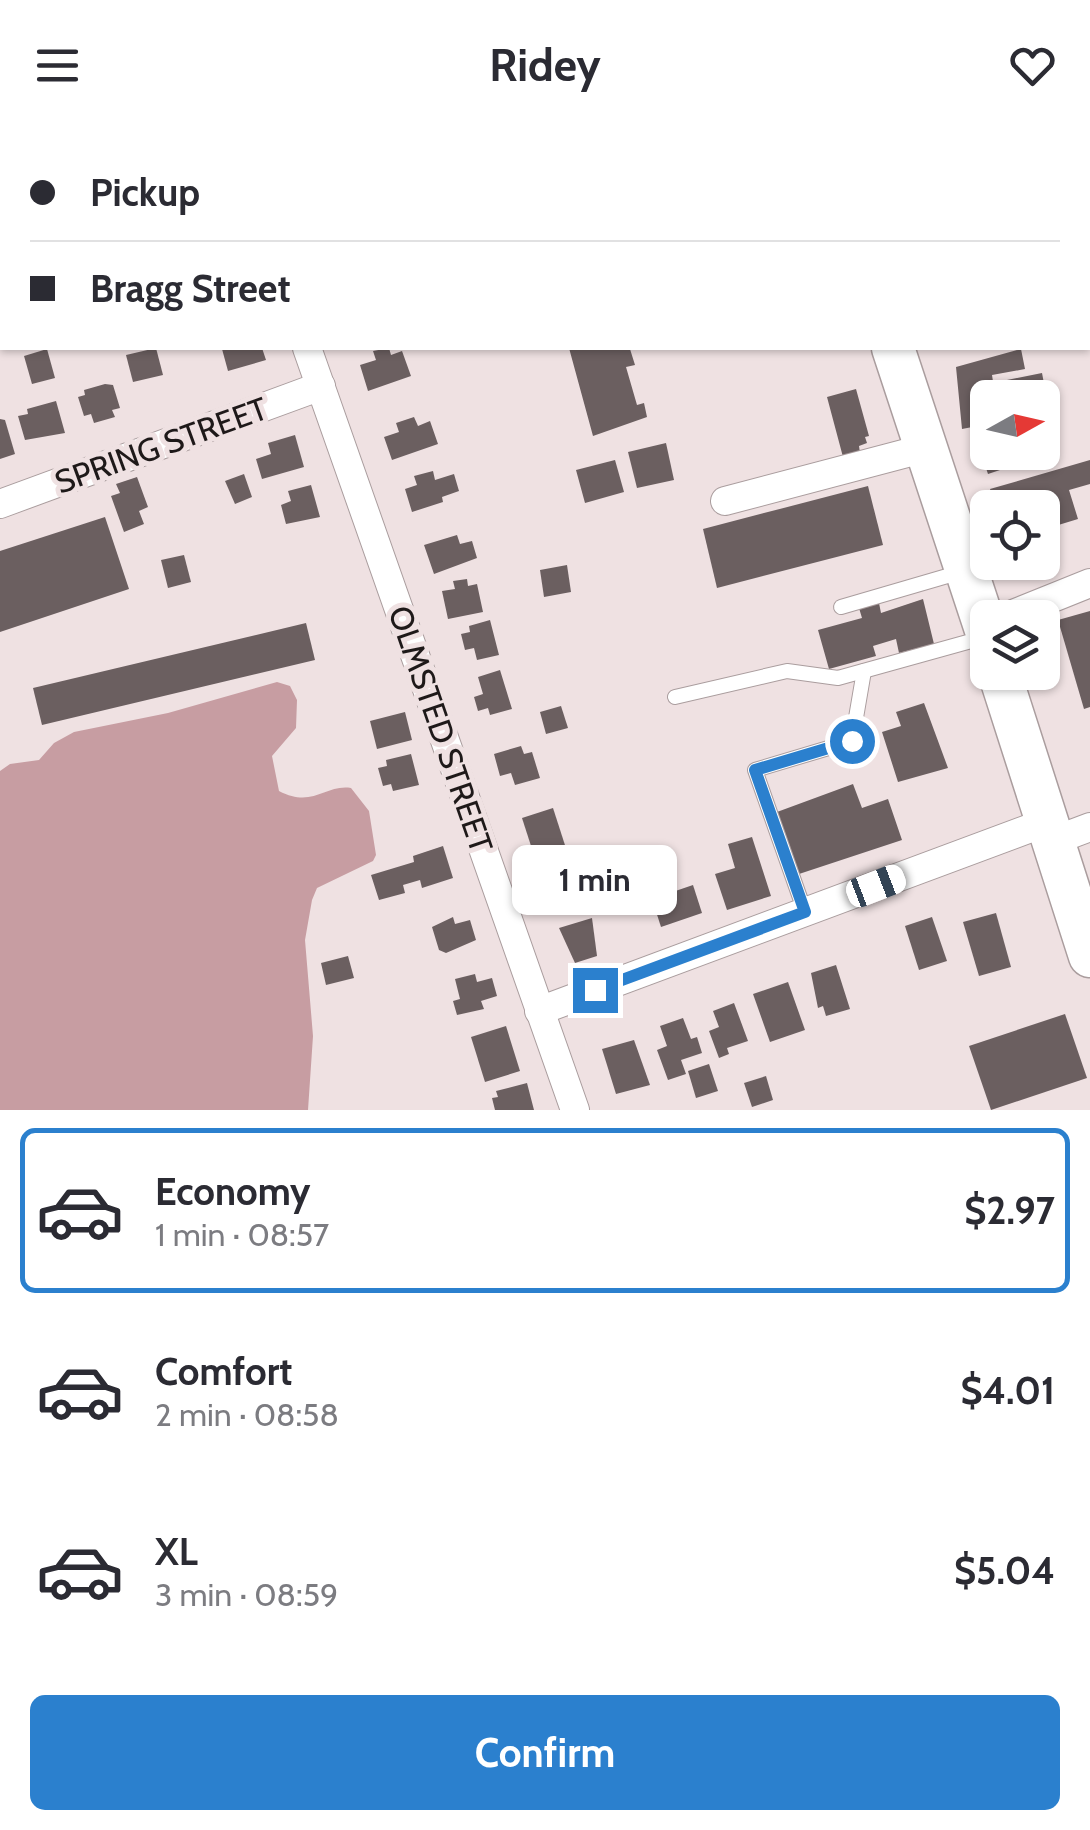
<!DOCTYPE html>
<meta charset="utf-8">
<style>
:root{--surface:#fff;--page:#f2f2f3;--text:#2b2b33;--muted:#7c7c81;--line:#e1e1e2;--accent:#2b80ce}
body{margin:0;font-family:Cabin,sans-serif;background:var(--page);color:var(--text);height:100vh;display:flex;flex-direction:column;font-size:38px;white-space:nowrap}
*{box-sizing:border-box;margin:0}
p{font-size:32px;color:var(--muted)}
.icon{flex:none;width:55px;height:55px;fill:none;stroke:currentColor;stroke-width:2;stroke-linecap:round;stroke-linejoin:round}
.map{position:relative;height:980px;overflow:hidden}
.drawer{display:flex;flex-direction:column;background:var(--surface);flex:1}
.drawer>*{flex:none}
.top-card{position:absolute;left:0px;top:0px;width:1090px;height:220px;box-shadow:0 2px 8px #0004;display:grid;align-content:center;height:220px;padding:0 30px;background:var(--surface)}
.needle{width:65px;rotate:82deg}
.tools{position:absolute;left:970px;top:250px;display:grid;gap:20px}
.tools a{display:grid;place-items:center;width:90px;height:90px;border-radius:15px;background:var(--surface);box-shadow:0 2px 8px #0004;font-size:50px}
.end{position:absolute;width:45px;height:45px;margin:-22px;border:12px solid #2b80ce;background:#fff;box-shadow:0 0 0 5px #fff}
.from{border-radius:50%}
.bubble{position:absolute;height:70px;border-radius:15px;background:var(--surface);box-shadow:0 2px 8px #0004;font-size:32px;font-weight:700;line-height:70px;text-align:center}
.car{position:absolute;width:30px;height:60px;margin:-30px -15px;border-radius:12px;box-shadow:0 0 8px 2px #0007;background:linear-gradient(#fff 24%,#345 0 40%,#fff 0 76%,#345 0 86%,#fff 0)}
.top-card b{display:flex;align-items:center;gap:35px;height:95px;font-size:38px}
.top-card b+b{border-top:2px solid var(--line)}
.top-card i{width:25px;height:25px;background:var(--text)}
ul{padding:18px 0 0;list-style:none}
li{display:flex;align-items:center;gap:30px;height:165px;margin:0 20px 15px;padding:0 10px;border:5px solid transparent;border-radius:15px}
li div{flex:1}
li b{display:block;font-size:38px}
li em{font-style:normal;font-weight:700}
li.current{border-color:var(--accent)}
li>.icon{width:90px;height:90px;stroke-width:1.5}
.button{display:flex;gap:20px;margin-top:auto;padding:20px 30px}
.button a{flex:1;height:115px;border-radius:15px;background:var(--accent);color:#fff;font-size:40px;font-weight:700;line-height:115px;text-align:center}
header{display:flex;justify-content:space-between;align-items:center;height:130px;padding:0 30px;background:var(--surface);font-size:45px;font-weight:700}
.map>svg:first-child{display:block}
</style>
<header><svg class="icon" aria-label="menu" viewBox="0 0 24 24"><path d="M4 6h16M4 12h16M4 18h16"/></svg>Ridey<svg class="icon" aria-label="heart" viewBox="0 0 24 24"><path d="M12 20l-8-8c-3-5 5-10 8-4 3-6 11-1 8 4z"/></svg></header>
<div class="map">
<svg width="1090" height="980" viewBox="0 0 1090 980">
<rect width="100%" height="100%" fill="#efe1e2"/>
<path fill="#c79da2" d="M277 552 290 556 297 570 296 598 272 626 279 661C313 679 325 654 351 658L369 681 376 725 373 731 317 758 312 770 305 810 313 906 308 980H0V641L10 634 39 630 54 613 74 602 168 583Z"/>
<g fill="#6b5f60">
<polygon points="156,218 163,245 133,252 126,225"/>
<polygon points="262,218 266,230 228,241 222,219"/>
<polygon points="389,218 391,225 402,221 411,246 368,261 360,235 376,230 373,221"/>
<polygon points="569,218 630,219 635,235 626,237 637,275 644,273 647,287 593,306"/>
<polygon points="47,219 55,248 32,254 24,226"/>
<polygon points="1021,219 1025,239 992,245 994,258 1003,256 1002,251 1042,243 1046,264 988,268 988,294 962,299 956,237"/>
<polygon points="105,254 113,255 120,278 112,280 115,287 94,293 91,284 84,286 78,267 85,265 84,260"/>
<polygon points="856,259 869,306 865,307 867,313 859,316 860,323 843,327 827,267"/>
<polygon points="56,271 65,303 25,310 18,286 28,284 27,279"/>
<polygon points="414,287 418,296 430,291 438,314 392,330 384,307 399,302 396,293"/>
<polygon points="0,289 5,290 15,324 0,329"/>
<polygon points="1043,293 1053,323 1043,326 1046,332 1032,337 1030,330 988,344 979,317 988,315 988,322 1042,322"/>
<polygon points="295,305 304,337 262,349 256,329 271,324 268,313"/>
<polygon points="666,313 674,350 637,358 628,322"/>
<polygon points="615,330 624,362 585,373 576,340"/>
<polygon points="1090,330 1090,354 1069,360 1078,389 1042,400 1042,378 996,378 990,359"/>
<polygon points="433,341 435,350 454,344 459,361 442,367 443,372 412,382 405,359 417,355 414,346"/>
<polygon points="244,344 252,367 235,374 225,351"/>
<polygon points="137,347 148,377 139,381 144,394 124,402 111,366 120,363 116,354"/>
<polygon points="311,355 320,387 286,394 281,375 291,371 288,361"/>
<polygon points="868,356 883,415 717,458 703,399"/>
<polygon points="105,387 129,459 0,502 0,421"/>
<polygon points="457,405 460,414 472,411 477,428 434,444 424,415"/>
<polygon points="184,425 191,452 168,458 161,430"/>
<polygon points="567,435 571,462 544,467 540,440"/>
<polygon points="467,449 468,456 477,454 483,482 448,489 442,461 455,459 453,451"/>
<polygon points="923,469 934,514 899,523 896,509 873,516 876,526 829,539 818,500 862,488 859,478 879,473 881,483"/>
<polygon points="1090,481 1090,577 1084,579 1058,490"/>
<polygon points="490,490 499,525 477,530 474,518 465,520 461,504 470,502 469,496"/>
<polygon points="306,493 315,530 42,595 33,558"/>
<polygon points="500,540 512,579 490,585 488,578 478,581 474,567 483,564 478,547"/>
<polygon points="924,573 948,638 898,652 882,602 901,596 896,582"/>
<polygon points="561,576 568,598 546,604 540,582"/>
<polygon points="405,582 412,610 377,619 370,591"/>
<polygon points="521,616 524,624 532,622 540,648 515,655 511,643 500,646 494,624"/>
<polygon points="411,624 419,655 393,661 391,654 383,656 378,638 387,636 386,630"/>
<polygon points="853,654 862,678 888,669 902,710 799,744 777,682"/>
<polygon points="553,678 573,740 542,750 522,688"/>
<polygon points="752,707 771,766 727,780 715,744 735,738 728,714"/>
<polygon points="443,716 453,748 422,758 420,750 403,755 405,763 379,770 371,745 414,732 413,726"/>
<polygon points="693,755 702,783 661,797 652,769"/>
<polygon points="996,783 1011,837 979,846 963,792"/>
<polygon points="453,787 455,794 470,790 476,810 446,823 439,820 432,797"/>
<polygon points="932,787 947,831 919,840 905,796"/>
<polygon points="592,788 597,826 575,833 559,798"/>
<polygon points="348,826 354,848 326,855 321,833"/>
<polygon points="836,835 850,879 826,886 823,876 818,878 811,843"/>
<polygon points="475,844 477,852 492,848 497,866 481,871 484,879 457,885 453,871 460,869 455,849"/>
<polygon points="788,852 805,900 770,912 753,864"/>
<polygon points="734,873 748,911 727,918 729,924 719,928 709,901 719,897 713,881"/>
<polygon points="1065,884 1087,948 991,980 969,916"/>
<polygon points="683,888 691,909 697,907 702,923 681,930 686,944 668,950 657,920 667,916 660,896"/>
<polygon points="506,896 520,941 485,952 471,907"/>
<polygon points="634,910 650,955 616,964 602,919"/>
<polygon points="709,934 718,961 696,968 688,941"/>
<polygon points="766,946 773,970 752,977 744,953"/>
<polygon points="527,953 534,980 495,980 492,968 498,967 496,961"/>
</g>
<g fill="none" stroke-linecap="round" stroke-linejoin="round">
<g stroke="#aa9d9e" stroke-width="16">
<g id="lane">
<polyline points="841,477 961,442"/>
<polyline points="675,567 787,541 838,548 982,508"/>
<polyline points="805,782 755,640 852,611 864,541"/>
</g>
</g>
<g stroke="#aa9d9e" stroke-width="30">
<g id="street">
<polyline points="226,0 227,2"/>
<polyline points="1088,47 1090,46"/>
<polyline points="307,218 575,980"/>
<polyline points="725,371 926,318"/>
<polyline points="0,374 321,256"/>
<polyline points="1003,488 1090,453"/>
<polyline points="1053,711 1090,697"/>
<polyline points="539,881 1047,692"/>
</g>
</g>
<g stroke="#aa9d9e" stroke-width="45">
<g id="primary">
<polyline points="822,0 823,2"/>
<polyline points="893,218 988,506"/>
<polyline points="999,542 1090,826"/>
</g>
</g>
<use href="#lane" stroke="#fff" stroke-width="14"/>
<use href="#street" stroke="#fff" stroke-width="28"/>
<use href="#primary" stroke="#fff" stroke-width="42"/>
</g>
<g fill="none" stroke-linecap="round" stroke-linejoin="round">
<polyline stroke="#2b80ce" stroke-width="12" points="595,860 805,782 755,640 852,611"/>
</g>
<g text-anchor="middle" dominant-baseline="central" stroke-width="10" stroke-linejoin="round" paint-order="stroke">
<g font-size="32" fill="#1e1919" stroke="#efe1e2">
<text transform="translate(161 315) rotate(-20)">SPRING STREET</text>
<text transform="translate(441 599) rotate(71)">OLMSTED STREET</text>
</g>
</g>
</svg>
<div class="tools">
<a><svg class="needle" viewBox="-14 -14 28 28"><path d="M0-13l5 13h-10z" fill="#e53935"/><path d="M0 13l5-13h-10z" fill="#7c7c81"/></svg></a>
<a><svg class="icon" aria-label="locate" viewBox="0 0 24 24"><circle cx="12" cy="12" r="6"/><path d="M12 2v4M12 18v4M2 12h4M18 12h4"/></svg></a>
<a><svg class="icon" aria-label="layers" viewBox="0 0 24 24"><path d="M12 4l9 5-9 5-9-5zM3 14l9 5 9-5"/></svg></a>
</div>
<i class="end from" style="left:852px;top:611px"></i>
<i class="end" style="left:595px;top:860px"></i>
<div class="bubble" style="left:512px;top:715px;width:165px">1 min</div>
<i class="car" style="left:876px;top:756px;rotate:69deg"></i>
<div class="top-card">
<b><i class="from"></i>Pickup</b>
<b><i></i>Bragg Street</b>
</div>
</div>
<section class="drawer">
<ul>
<li class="current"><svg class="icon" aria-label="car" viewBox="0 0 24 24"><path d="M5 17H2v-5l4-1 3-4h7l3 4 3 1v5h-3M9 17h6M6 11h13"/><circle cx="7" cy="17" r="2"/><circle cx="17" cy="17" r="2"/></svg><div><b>Economy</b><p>1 min · 08:57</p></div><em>$2.97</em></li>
<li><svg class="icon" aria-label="car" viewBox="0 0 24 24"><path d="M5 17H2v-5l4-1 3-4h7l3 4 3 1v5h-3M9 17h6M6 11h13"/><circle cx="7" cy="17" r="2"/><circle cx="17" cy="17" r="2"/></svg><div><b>Comfort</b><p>2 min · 08:58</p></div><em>$4.01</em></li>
<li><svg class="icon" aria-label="car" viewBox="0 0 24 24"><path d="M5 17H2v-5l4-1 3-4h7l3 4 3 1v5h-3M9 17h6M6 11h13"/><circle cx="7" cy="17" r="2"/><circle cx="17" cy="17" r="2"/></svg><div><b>XL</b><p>3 min · 08:59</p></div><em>$5.04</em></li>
</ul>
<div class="button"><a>Confirm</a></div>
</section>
